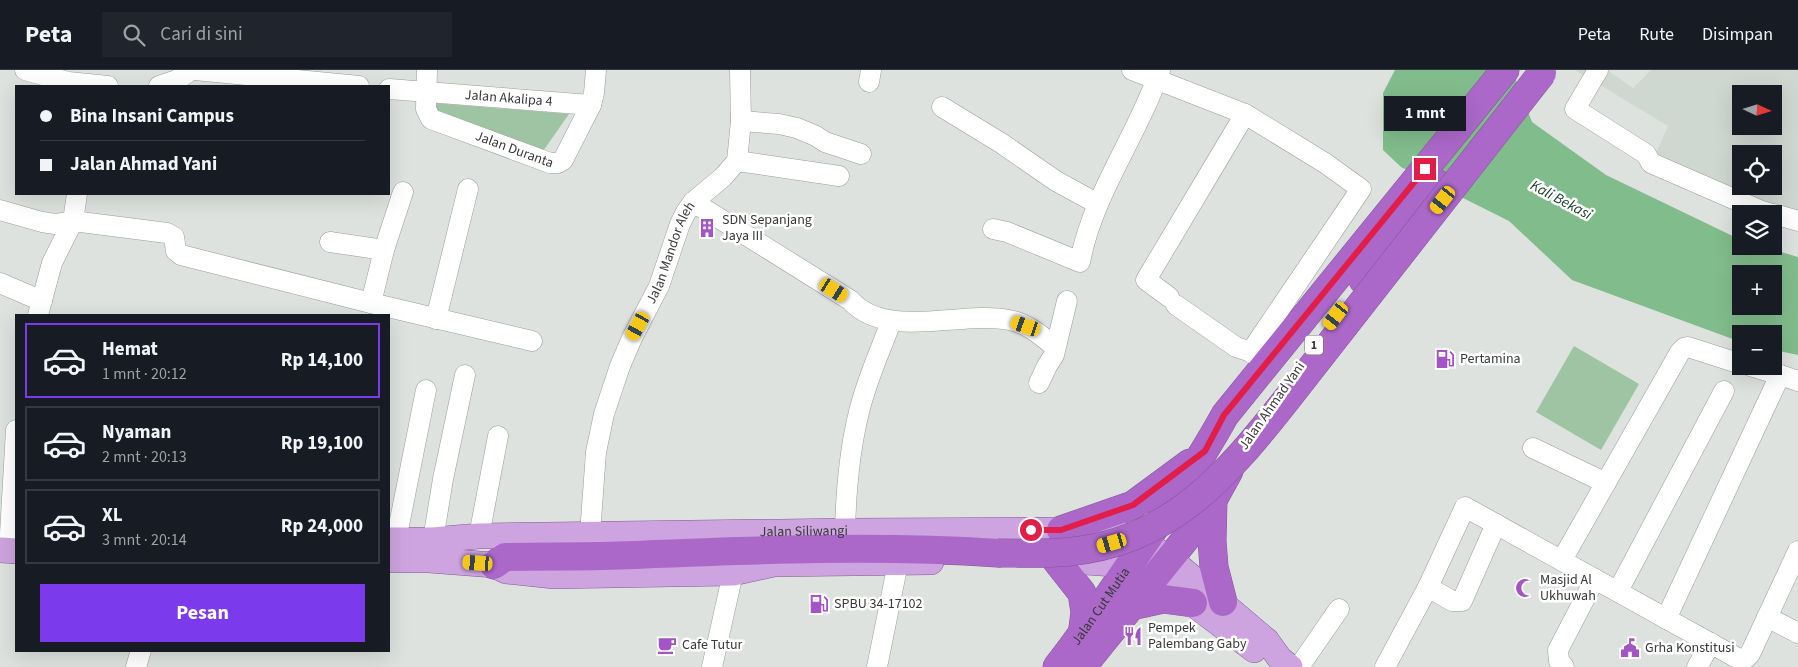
<!DOCTYPE html>
<html lang="id">
<meta charset="utf-8">
<style>
:root{--surface:#171b24;--page:#20242c;--text:#f1f3f6;--muted:#9ea1a6;--line:#363941;--accent:#7c3aed}
body{margin:0;font-family:"Source Sans 3",sans-serif;background:var(--page);color:var(--text);height:100vh;display:flex;flex-direction:column;font-size:19px;white-space:nowrap}
*{box-sizing:border-box;margin:0}
p{font-size:16px;color:var(--muted)}
.icon{flex:none;width:28px;height:28px;fill:none;stroke:currentColor;stroke-width:2;stroke-linecap:round;stroke-linejoin:round}
.map{position:relative;flex:1;overflow:hidden}
.panel{position:absolute;left:15px;top:244px;width:375px;height:338px;display:flex;flex-direction:column;background:var(--surface);border-radius:0px;box-shadow:0 5px 20px #0002}
.panel>*{flex:none}
.guide{position:absolute;left:15px;top:15px;width:375px;height:110px;border-radius:0px;box-shadow:0 5px 20px #0002;display:grid;align-content:center;height:110px;padding:0 25px;background:var(--surface)}
.needle{width:32px;rotate:94deg}
.fabs{position:absolute;left:1732px;top:15px;display:grid;gap:10px}
.fabs a{display:grid;place-items:center;width:50px;height:50px;border-radius:0px;background:var(--surface);box-shadow:0 5px 20px #0002;font-size:25px}
.end{position:absolute;width:22px;height:22px;margin:-11px;border:6px solid #e11d48;background:#fff;box-shadow:0 0 0 2px #fff}
.from{border-radius:50%}
.bubble{position:absolute;height:35px;border-radius:0px;background:var(--surface);box-shadow:0 5px 20px #0002;font-size:16px;font-weight:700;line-height:35px;text-align:center}
.car{position:absolute;width:15px;height:30px;margin:-15px -8px;border-radius:6px;box-shadow:0 0 4px 1px #0007;background:linear-gradient(#f5c518 24%,#345 0 40%,#f5c518 0 76%,#345 0 86%,#f5c518 0)}
.guide b{display:flex;align-items:center;gap:18px;height:48px;font-size:19px}
.guide b+b{border-top:1px solid var(--line)}
.guide i{width:12px;height:12px;background:var(--text)}
ul{padding:9px 0 0;list-style:none}
li{display:flex;align-items:center;gap:15px;height:75px;margin:0 10px 8px;padding:0 15px;border:2px solid var(--line);border-radius:0px}
li div{flex:1}
li b{display:block;font-size:19px}
li em{font-style:normal;font-weight:700}
li.selected{border-color:var(--accent)}
li>.icon{width:45px;height:45px;stroke-width:1.5}
.cta{display:flex;gap:10px;margin-top:auto;padding:10px 25px}
.cta a{flex:1;height:58px;border-radius:0px;background:var(--accent);color:#fff;font-size:20px;font-weight:700;line-height:58px;text-align:center}
header{display:flex;align-items:center;gap:30px;box-sizing:border-box;height:70px;padding:0 25px;background:var(--surface);border-bottom:1px solid var(--line)}
header strong{font-size:24px}
nav{display:flex;gap:28px;margin-inline-start:auto;font-size:18px}
.search{width:350px;height:45px;background:var(--page);display:flex;align-items:center;gap:12px;box-sizing:border-box;padding:0 18px;border-radius:0px;color:var(--muted);font-size:19px}
.map>svg:first-child{display:block}
</style>
<header>
<strong>Peta</strong>
<div class="search"><svg class="icon" aria-label="search" viewBox="0 0 24 24"><circle cx="10" cy="10" r="6"/><path d="M15 15l6 6"/></svg>Cari di sini</div>
<nav><a>Peta</a><a>Rute</a><a>Disimpan</a></nav>
</header>
<div class="map">
<svg width="1798" height="597" viewBox="0 0 1798 597">
<rect width="100%" height="100%" fill="#dee2df"/>
<path fill="#ced8d0" fill-rule="evenodd" d="M1575 0H1607L1633 18 1651 0H1798V147L1652 92 1668 56ZM1741 24H1774V56H1741ZM1741 84H1774V116H1741Z"/>
<g fill="#9fc4a4">
<polygon points="433,33 569,44 541,84 430,48"/>
<polygon points="1574,276 1639,314 1601,380 1536,342"/>
</g>
<path fill="#81bc8c" fill-rule="evenodd" d="M1395 0H1512L1532 52 1606 105 1741 170V176H1761L1798 187V285L1774 280V264H1741V272L1738 271 1572 210 1509 151 1401 97 1383 80V23ZM1741 204H1774V236H1741Z"/>
<g fill="none" stroke-linecap="round" stroke-linejoin="round">
<g stroke="#9a9e9b" stroke-width="21">
<g id="minor">
<polyline points="25,0 68,12 108,16"/>
<polyline points="195,0 359,16"/>
<path id="s1" d="M427 0 426 39 431 49 550 93H558L563 90 591 35 594 23 596 0"/>
<polyline points="1132,0 1245,44 1325,93 1361,119 1256,274 1253,284"/>
<polyline points="1598,0 1575,39 1646,84 1651,93 1759,140 1772,144"/>
<polyline points="869,12 871,0"/>
<polyline points="159,16 177,10 191,0"/>
<path id="s2" d="M389 19 591 35"/>
<polyline points="942,37 1001,73 1056,111 1098,134"/>
<polyline points="741,51 779,54 797,58 816,66 825,72 861,84"/>
<polyline points="737,91 839,106"/>
<path d="M693 132 850 230C887 271 961 240 1009 250 1027 253 1042 266 1055 277"/>
<polyline points="0,140 42,152 55,154 73,151 167,163 174,167 176,181 181,185 371,233 532,271"/>
<polyline points="1774,144 1798,151"/>
<path d="M993 159 1007 162 1080 192C1093 123 1138 65 1160 0"/>
<polyline points="330,172 384,180 371,233"/>
<polyline points="384,180 403,122"/>
<polyline points="0,213 42,231"/>
<polyline points="1169,227 1146,210 1245,44"/>
<polyline points="1176,235 1236,277 1267,287"/>
<polyline points="38,245 52,193 73,151 77,124"/>
<polyline points="436,249 468,119"/>
<polyline points="1780,305 1798,311"/>
<polyline points="1039,313 1047,296 1054,285 1067,231"/>
<polyline points="1533,378 1606,413"/>
<path d="M845 461C846 421 849 382 859 342 866 312 880 281 891 252"/>
<path id="s3" d="M590 464 596 382 604 344 620 296 632 268 659 216 680 154 686 142 693 132 723 107 737 91 741 51 740 0"/>
<polyline points="479,466 498,366"/>
<polyline points="396,470 426,320"/>
<polyline points="433,470 443,409 465,305"/>
<polyline points="9,481 16,360"/>
<polyline points="1562,490 1680,282 1684,278 1688,277 1741,294"/>
<polyline points="1428,517 1452,531 1462,531 1496,454"/>
<polyline points="1618,521 1724,321"/>
<polyline points="1767,547 1798,563"/>
<polyline points="1666,549 1780,305 1750,296"/>
<polyline points="136,597 141,580"/>
<polyline points="712,597 733,503"/>
<polyline points="877,597 898,493"/>
<polyline points="1299,597 1339,539"/>
<polyline points="1385,597 1428,517 1465,437 1739,589 1746,588 1750,584 1798,481"/>
<polyline points="1564,597 1559,591 1558,580 1595,509"/>
<polyline points="1697,597 1711,573"/>
</g>
</g>
<g stroke="#835897" stroke-width="26">
<g id="major">
<path id="s4" d="M389 470H433L479 466 845 461 1061 460 1118 463 1144 473 1169 488 1267 571 1280 589 1290 597"/>
<polyline points="0,480 16,481"/>
<polyline points="389,490 429,490 494,495 506,501 554,506 733,503 774,494 931,492"/>
<polyline points="1056,490 1129,495 1156,506 1254,580"/>
</g>
</g>
<g stroke="#835897" stroke-width="29">
<g id="highway">
<polyline points="1363,210 1438,114"/>
<polyline points="1213,430 1212,471 1214,497 1223,532"/>
<polyline points="1061,460 1133,435 1190,393"/>
<polyline points="1056,490 1082,523 1085,542 1082,566"/>
<path d="M494 495 505 487C548 486 591 487 634 485 756 480 876 475 998 483"/>
<polyline points="1131,536 1163,529 1193,533"/>
<path id="s5" d="M1057 597C1086 560 1112 521 1139 481 1169 437 1199 392 1225 345L1505 0"/>
<polyline points="1082,597 1188,466 1213,430 1229,401"/>
</g>
</g>
<use href="#minor" stroke="#fff" stroke-width="20"/>
<use href="#major" stroke="#cda4df" stroke-width="25"/>
<use href="#highway" stroke="#ab68c9" stroke-width="28"/>
<g stroke="#835897" stroke-width="29" stroke-linecap="butt">
<path id="highway-bridge" d="M998 483C1021 483 1044 484 1067 482 1170 473 1227 405 1287 329L1542 3"/>
</g>
<use href="#highway-bridge" stroke="#ab68c9" stroke-width="28"/>
</g>
<g fill="none" stroke-linecap="round" stroke-linejoin="round">
<polyline stroke="#e11d48" stroke-width="6" points="1031,460 1061,460 1133,435 1205,381 1224,345 1425,99"/>
</g>
<defs>
<g id="building-bare" transform="scale(1.5)"><path d="M-4-6H4V6H1V3H-1V6H-4ZM-2.5-4.3h1.7v1.8h-1.7ZM.8-4.3h1.7v1.8H.8ZM-2.5-1h1.7V.8h-1.7ZM.8-1h1.7V.8H.8Z" fill="#a354c5" stroke="#fff" stroke-width="2.5" paint-order="stroke"/></g>
<g id="fuel-bare" transform="scale(1.5)"><path d="M-5.5-6h7V0h2V4h1.3V-2.5L3-4.5l.8-.8L6-3V5H2.5V1h-1V6h-7ZM-4.2-4.7v3.2H.2V-4.7Z" fill="#a354c5" stroke="#fff" stroke-width="2.5" paint-order="stroke"/></g>
<g id="mosque-bare" transform="scale(1.5)"><path d="M3.5-4.9A6 6 0 1 0 3.5 4.9A5 5 0 1 1 3.5-4.9Z" fill="#a354c5" stroke="#fff" stroke-width="2.5" paint-order="stroke"/></g>
<g id="restaurant-bare" transform="scale(1.5)"><path d="M-5-6h1v4h1v-4h1v4h1v-4h1v5L-1.5 .5V6h-2V.5L-5-1ZM5-6V6H3V1.5H1.5Q1.5-4 5-6Z" fill="#a354c5" stroke="#fff" stroke-width="2.5" paint-order="stroke"/></g>
<g id="cafe-bare" transform="scale(1.5)"><path d="M-5.5-4.5H6V0H3Q3 3.5 0 3.5H-2.5Q-5.5 3.5-5.5 0ZM3-3.2v2h1.7v-2ZM-6 4.5H4V6H-6Z" fill="#a354c5" stroke="#fff" stroke-width="2.5" paint-order="stroke"/></g>
<g id="civic-bare" transform="scale(1.5)"><path d="M-.6-6.5H3V-4.5H.6V-3L4-1V1h2V6H-6V1h2V-1L-.6-3ZM-1.2 2.5V6h2.4V2.5Z" fill="#a354c5" stroke="#fff" stroke-width="2.5" paint-order="stroke"/></g>
</defs>
<g fill-rule="evenodd">
<use href="#building-bare" x="707" y="158"/>
<use href="#fuel-bare" x="1445" y="289"/>
<use href="#mosque-bare" x="1525" y="518"/>
<use href="#fuel-bare" x="819" y="534"/>
<use href="#restaurant-bare" x="1133" y="566"/>
<use href="#cafe-bare" x="667" y="575"/>
<use href="#civic-bare" x="1630" y="578"/>
</g>
<g text-anchor="middle" dominant-baseline="central" stroke-width="5" stroke-linejoin="round" paint-order="stroke">
<rect fill="#fff" stroke="#747574" stroke-width="1" x="1305" y="265.5" width="18" height="19" rx="4"/>
<g font-size="12" font-weight="bold" fill="#393a39">
<text x="1314" y="275">1</text>
</g>
<g font-size="14" fill="#393a39" stroke="#fff">
<text stroke="none"><textPath href="#s2" startOffset="120">Jalan Akalipa 4</textPath></text>
<text stroke="none"><textPath href="#s1" startOffset="139">Jalan Duranta</textPath></text>
<text stroke="none"><textPath href="#s3" startOffset="296">Jalan Mandor Aleh</textPath></text>
<text transform="translate(1272 336) rotate(-55)">Jalan Ahmad Yani</text>
<text stroke="none"><textPath href="#s4" startOffset="415">Jalan Siliwangi</textPath></text>
<text stroke="none"><textPath href="#s5" startOffset="75">Jalan Cut Mutia</textPath></text>
</g>
<g font-size="14" fill="#393a39" stroke="#fff" text-anchor="start">
<text x="722" y="150">SDN Sepanjang<tspan x="722" dy="16">Jaya III</tspan></text>
<text x="1460" y="289">Pertamina</text>
<text x="1540" y="510">Masjid Al<tspan x="1540" dy="16">Ukhuwah</tspan></text>
<text x="834" y="534">SPBU 34-17102</text>
<text x="1148" y="558">Pempek<tspan x="1148" dy="16">Palembang Gaby</tspan></text>
<text x="682" y="575">Cafe Tutur</text>
<text x="1645" y="578">Grha Konstitusi</text>
</g>
<g font-size="15" font-style="italic" fill="#103c1d" stroke="#fff">
<text transform="translate(1561 130) rotate(28)">Kali Bekasi</text>
</g>
</g>
</svg>
<div class="fabs">
<a><svg class="needle" viewBox="-14 -14 28 28"><path d="M0-13l5 13h-10z" fill="#e53935"/><path d="M0 13l5-13h-10z" fill="#9ea1a6"/></svg></a>
<a><svg class="icon" aria-label="locate" viewBox="0 0 24 24"><circle cx="12" cy="12" r="6"/><path d="M12 2v4M12 18v4M2 12h4M18 12h4"/></svg></a>
<a><svg class="icon" aria-label="layers" viewBox="0 0 24 24"><path d="M12 4l9 5-9 5-9-5zM3 14l9 5 9-5"/></svg></a>
<a>+</a>
<a>−</a>
</div>
<i class="end from" style="left:1031px;top:460px"></i>
<i class="end" style="left:1425px;top:99px"></i>
<div class="bubble" style="left:1384px;top:26px;width:82px">1 mnt</div>
<i class="car" style="left:1443px;top:130px;rotate:218deg"></i>
<i class="car" style="left:834px;top:220px;rotate:122deg"></i>
<i class="car" style="left:1336px;top:246px;rotate:217deg"></i>
<i class="car" style="left:638px;top:256px;rotate:209deg"></i>
<i class="car" style="left:1026px;top:256px;rotate:289deg"></i>
<i class="car" style="left:1112px;top:473px;rotate:254deg"></i>
<i class="car" style="left:478px;top:493px;rotate:274deg"></i>
<div class="guide">
<b><i class="from"></i>Bina Insani Campus</b>
<b><i></i>Jalan Ahmad Yani</b>
</div>
<section class="panel">
<ul>
<li class="selected"><svg class="icon" aria-label="car" viewBox="0 0 24 24"><path d="M5 17H2v-5l4-1 3-4h7l3 4 3 1v5h-3M9 17h6M6 11h13"/><circle cx="7" cy="17" r="2"/><circle cx="17" cy="17" r="2"/></svg><div><b>Hemat</b><p>1 mnt · 20:12</p></div><em>Rp 14,100</em></li>
<li><svg class="icon" aria-label="car" viewBox="0 0 24 24"><path d="M5 17H2v-5l4-1 3-4h7l3 4 3 1v5h-3M9 17h6M6 11h13"/><circle cx="7" cy="17" r="2"/><circle cx="17" cy="17" r="2"/></svg><div><b>Nyaman</b><p>2 mnt · 20:13</p></div><em>Rp 19,100</em></li>
<li><svg class="icon" aria-label="car" viewBox="0 0 24 24"><path d="M5 17H2v-5l4-1 3-4h7l3 4 3 1v5h-3M9 17h6M6 11h13"/><circle cx="7" cy="17" r="2"/><circle cx="17" cy="17" r="2"/></svg><div><b>XL</b><p>3 mnt · 20:14</p></div><em>Rp 24,000</em></li>
</ul>
<div class="cta"><a>Pesan</a></div>
</section>
</div>
